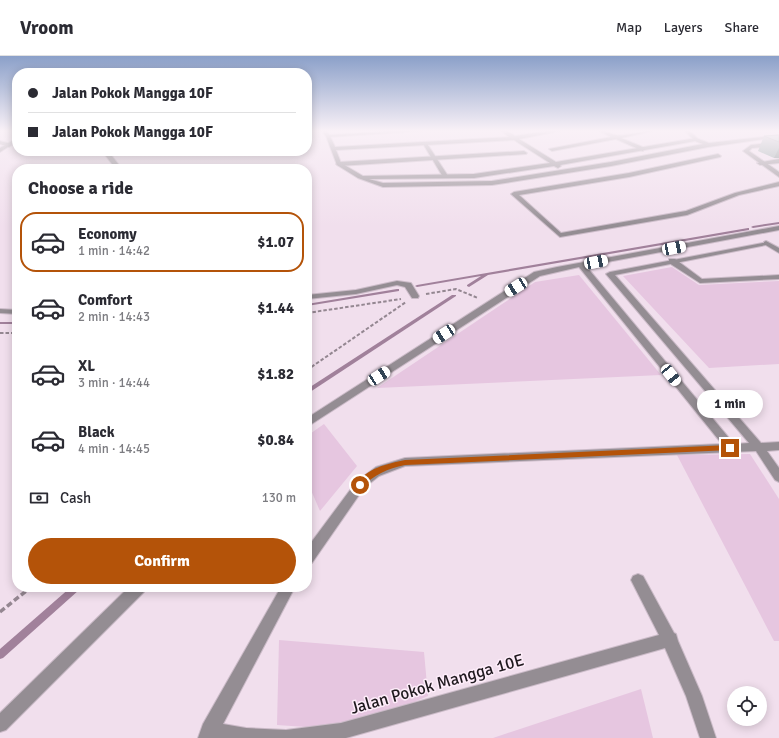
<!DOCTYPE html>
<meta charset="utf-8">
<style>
:root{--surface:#fff;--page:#f2f2f3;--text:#2b2b33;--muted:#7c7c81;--line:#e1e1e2;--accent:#b45309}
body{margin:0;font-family:Signika,sans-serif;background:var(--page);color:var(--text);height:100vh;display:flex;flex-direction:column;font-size:15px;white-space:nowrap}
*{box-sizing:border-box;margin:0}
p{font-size:13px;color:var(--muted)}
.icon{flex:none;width:22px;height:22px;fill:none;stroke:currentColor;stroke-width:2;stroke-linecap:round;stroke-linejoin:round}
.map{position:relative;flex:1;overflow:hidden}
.panel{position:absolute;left:12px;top:108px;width:300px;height:428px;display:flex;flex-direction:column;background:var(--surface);border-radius:16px;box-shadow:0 2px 10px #0003}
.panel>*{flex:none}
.hud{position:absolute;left:12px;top:12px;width:300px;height:88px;border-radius:16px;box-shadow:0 2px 10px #0003;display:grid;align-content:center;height:88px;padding:0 16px;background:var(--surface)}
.tools{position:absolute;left:727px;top:630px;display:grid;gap:8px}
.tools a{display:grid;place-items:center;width:40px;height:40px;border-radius:50%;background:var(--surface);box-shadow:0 2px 10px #0003;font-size:20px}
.end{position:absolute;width:18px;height:18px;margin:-9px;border:5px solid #b45309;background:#fff;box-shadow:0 0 0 2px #fff}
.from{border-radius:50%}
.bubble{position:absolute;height:28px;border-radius:14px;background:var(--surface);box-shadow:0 2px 10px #0003;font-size:13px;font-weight:800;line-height:28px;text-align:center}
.car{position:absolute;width:12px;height:24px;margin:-12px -6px;border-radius:5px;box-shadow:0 0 3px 1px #0007;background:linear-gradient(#fff 24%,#345 0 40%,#fff 0 76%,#345 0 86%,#fff 0)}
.hud b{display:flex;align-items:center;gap:14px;height:38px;font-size:15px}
.hud b+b{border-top:1px solid var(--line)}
.hud i{width:10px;height:10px;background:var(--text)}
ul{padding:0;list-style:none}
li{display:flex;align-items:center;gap:12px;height:60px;margin:0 8px 6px;padding:0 8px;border:2px solid transparent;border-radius:16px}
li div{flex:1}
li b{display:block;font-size:15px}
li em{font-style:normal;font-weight:800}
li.on{border-color:var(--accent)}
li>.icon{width:36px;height:36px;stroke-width:1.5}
h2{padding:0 16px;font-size:18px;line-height:48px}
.pay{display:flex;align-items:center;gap:10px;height:44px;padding:0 16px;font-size:15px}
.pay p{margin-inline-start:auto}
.button{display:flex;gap:8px;margin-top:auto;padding:8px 16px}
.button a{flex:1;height:46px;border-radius:24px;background:var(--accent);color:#fff;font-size:16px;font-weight:800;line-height:46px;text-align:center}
header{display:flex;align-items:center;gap:24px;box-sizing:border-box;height:56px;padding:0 20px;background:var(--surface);border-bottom:1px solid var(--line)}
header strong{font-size:19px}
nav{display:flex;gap:22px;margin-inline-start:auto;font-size:14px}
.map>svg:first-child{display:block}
</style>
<header>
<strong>Vroom</strong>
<nav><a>Map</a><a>Layers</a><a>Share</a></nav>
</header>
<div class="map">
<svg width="779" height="682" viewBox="0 0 779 682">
<rect width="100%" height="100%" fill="#f1dfed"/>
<g fill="#e6c6e0">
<polygon points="672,211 699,229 779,225 779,308 709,312 623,220"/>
<polygon points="579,219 661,319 377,332 535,226"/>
<polygon points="324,368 357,410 320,455 307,425 307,380"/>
<polygon points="750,398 779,443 779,585 774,585 677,399"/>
<polygon points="279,584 424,596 428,640 349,674 277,669"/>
<polygon points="641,633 653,682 493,682"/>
</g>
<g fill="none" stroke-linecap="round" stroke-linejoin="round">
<g fill="#a1819b" fill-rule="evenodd">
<polygon points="779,166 779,168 753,172 751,171 753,170"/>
<polygon points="748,172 749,172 749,174 488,219 469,231 467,230 467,229 481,220 417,231 415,230 417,229"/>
<polygon points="397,233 399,233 399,235 307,250 307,248"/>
<polygon points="452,239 456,239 456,240 307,338 307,333"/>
<rect x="0" y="266" width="17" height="2"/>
<polygon points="71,531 80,531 79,534 3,602 0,603 0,593"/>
</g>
<g stroke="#cbbbc8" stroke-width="2">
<g id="service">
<polygon points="404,74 438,74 328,81 326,80 328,79"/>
<path d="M598 74C605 74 609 78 616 79 623 81 647 74 657 74L621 82 645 92 643 95 616 83 552 95 549 93 611 81Z"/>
<polygon points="684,74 689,74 698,83 694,84"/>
<polygon points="0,85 11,88 12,89 9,91 0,88"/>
<polygon points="524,95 527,97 526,98 339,110 336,108 339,106"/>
<polygon points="779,103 779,107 760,109 757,107"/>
<polygon points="766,185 779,192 779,197 764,188 764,186"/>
<polygon points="669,203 675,203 702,223 779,219 779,223 700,227 669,207"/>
</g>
</g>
<g stroke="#cbbbc8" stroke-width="2">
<polygon id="pedestrian" points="422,86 426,86 448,120 447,121 443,121"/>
</g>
<g stroke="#cbbbc8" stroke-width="2">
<g id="minor">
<path d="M321 74H326L330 80 335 91 509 81 500 74H506L515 80 552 74H565L519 83 556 106 696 82 709 87 779 79V81L708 91 611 110 492 129 383 131 358 122 337 109 326 80ZM514 84 550 107 474 118 363 120 341 107 336 94ZM695 85 703 88 611 106 492 125 383 127 369 123 474 122 554 110 558 112 561 110 560 109Z"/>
<polygon points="17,82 17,85 0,96 0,92"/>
<polygon points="779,86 779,90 752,92 749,95 779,116 779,121 743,95 751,89"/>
<polygon points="102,95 108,95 122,113 116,113"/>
<polygon points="718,98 721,100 720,101 629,121 519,139 561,177 686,155 735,137 779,126 779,130 739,139 687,159 560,181 511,138 514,136 629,117"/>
<polygon points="779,170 779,174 586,210 734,388 749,387 606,218 610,216 768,186 768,188 766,189 615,219 761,387 779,386 779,394 767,395 779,412 779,426 775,424 756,395 405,410 379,420 364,432 312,507 307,509 307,492 356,426 376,411 405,402 722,388 579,211 540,220 307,371 307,362 534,216 557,211"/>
<polygon points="397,225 411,227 419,240 418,242 412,242 405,231 397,229 356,238 307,243 307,239 356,234"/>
<polygon points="0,253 17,254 17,258 0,257"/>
<polygon points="638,518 643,520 674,577 676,578 678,585 702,640 716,682 700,682 686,640 665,592 346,682 198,682 203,668 281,531 295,531 223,668 246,672 286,674 341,667 659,579 631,524 633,520"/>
<polygon points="129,531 146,531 144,536 6,674 0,676 0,657"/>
</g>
</g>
<g stroke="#948791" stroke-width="2" stroke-dasharray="3.5 2" stroke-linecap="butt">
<polyline points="426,238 456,233 478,242"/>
<polyline points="307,257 401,243"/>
<polyline points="0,277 17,277"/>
<polyline points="307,314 406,246"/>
</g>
<polyline stroke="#948791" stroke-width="3.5" stroke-dasharray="6 3" stroke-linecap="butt" points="0,556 31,531"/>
<use href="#service" fill="#948d93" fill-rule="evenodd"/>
<use href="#pedestrian" fill="#948d93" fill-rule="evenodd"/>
<use href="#minor" fill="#948d93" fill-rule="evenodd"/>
</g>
<polygon fill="#8ba09d" points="779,79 779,102 774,102 758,95 764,80"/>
<g fill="#71827f">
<polygon points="779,92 779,102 774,102"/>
<polygon points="14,229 17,229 17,234"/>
</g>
<g fill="#a2bab6" stroke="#71827f">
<polygon points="779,79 779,86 764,80"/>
<polygon points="17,220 17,229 14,229"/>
</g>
<linearGradient id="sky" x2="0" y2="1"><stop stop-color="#8ba0c9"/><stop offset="0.44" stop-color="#f9f1f7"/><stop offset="1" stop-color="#f9f1f7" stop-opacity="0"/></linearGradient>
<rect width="779" height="170" fill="url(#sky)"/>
<path fill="#b45309" d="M730 389 734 392 730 394 405 409C387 413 375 418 362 431H357L356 429C366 412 387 408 405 404Z"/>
<g text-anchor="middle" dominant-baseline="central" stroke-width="3" stroke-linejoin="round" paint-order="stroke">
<g font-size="17" fill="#1f191e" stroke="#feedfa">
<text transform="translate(437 628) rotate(-16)">Jalan Pokok Mangga 10E</text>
</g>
</g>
</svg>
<div class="tools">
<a><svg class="icon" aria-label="locate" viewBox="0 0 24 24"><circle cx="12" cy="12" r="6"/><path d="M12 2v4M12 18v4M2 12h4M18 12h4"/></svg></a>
</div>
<i class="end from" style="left:360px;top:429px"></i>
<i class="end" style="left:730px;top:392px"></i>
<div class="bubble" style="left:697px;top:334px;width:66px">1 min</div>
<i class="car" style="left:674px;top:192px;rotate:79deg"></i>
<i class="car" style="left:596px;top:206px;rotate:79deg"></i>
<i class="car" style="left:516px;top:231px;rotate:238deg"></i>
<i class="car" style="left:444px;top:278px;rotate:237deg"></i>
<i class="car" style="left:671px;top:319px;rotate:141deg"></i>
<i class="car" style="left:379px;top:320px;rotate:57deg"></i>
<div class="hud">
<b><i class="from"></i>Jalan Pokok Mangga 10F</b>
<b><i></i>Jalan Pokok Mangga 10F</b>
</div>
<section class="panel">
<h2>Choose a ride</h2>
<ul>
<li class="on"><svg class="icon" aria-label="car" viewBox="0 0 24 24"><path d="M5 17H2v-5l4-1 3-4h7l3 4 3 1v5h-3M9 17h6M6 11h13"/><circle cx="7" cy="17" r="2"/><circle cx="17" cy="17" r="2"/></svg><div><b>Economy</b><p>1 min · 14:42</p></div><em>$1.07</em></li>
<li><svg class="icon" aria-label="car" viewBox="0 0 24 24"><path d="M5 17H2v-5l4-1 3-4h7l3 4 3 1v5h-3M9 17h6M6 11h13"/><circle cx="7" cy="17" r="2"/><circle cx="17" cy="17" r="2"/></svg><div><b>Comfort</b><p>2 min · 14:43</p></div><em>$1.44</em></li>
<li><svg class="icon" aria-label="car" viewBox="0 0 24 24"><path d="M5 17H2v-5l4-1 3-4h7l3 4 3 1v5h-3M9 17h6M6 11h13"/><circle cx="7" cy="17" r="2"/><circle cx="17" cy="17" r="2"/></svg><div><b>XL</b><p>3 min · 14:44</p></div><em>$1.82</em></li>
<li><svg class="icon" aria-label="car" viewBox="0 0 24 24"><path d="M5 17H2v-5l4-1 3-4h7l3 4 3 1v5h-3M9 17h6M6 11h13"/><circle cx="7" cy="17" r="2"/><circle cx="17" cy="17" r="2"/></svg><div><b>Black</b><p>4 min · 14:45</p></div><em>$0.84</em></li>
</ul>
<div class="pay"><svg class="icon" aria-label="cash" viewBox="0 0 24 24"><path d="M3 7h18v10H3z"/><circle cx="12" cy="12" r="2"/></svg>Cash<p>130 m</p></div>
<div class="button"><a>Confirm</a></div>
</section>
</div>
